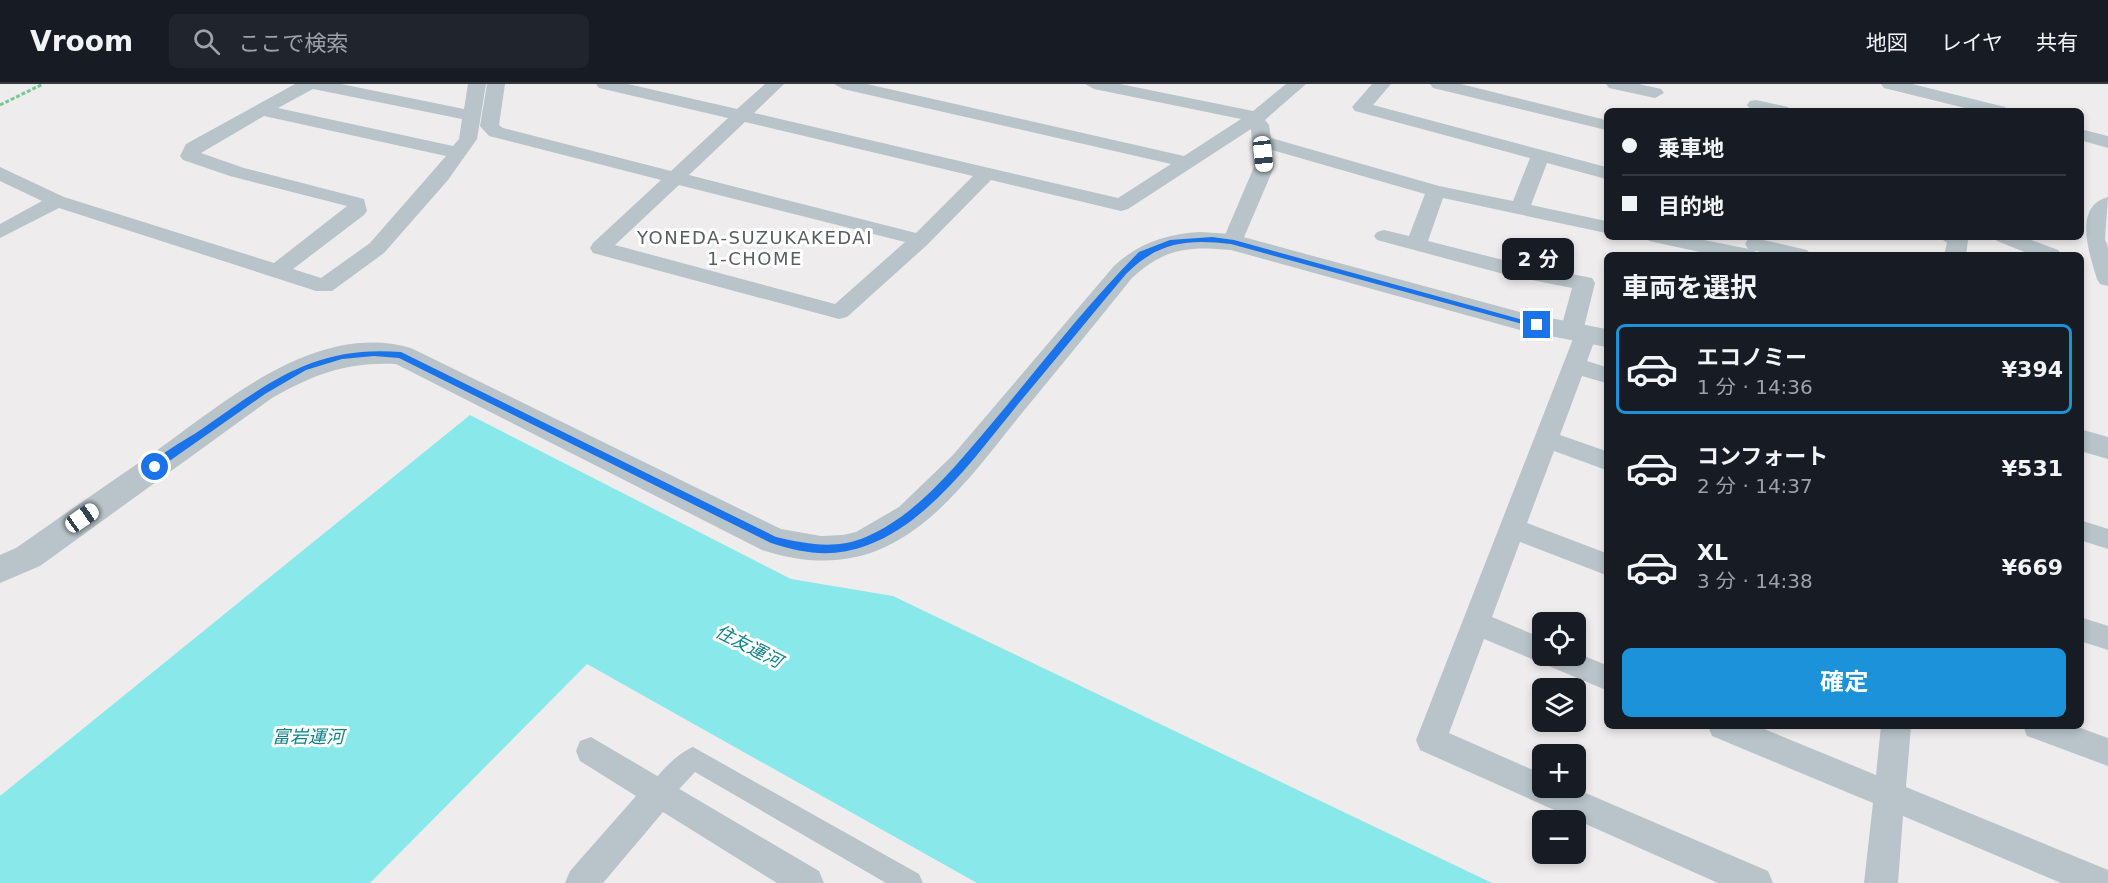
<!DOCTYPE html>
<html lang="ja">
<meta charset="utf-8">
<style>
:root{--surface:#171b24;--page:#20242c;--text:#f1f3f6;--muted:#9ea1a6;--line:#363941;--accent:#1b92da}
body{margin:0;font-family:"DejaVu Sans","Noto Sans JP",sans-serif;background:var(--page);color:var(--text);height:100vh;display:flex;flex-direction:column;font-size:22px;white-space:nowrap}
*{box-sizing:border-box;margin:0}
p{font-size:20px;color:var(--muted)}
.icon{flex:none;width:33px;height:33px;fill:none;stroke:currentColor;stroke-width:2;stroke-linecap:round;stroke-linejoin:round}
.map{position:relative;flex:1;overflow:hidden}
.panel{position:absolute;left:1604px;top:168px;width:480px;height:477px;display:flex;flex-direction:column;background:var(--surface);border-radius:9px;box-shadow:0 3px 9px #0003}
.panel>*{flex:none}
.guide{position:absolute;left:1604px;top:24px;width:480px;height:132px;border-radius:9px;box-shadow:0 3px 9px #0003;display:grid;align-content:center;height:132px;padding:0 18px;background:var(--surface)}
.buttons{position:absolute;left:1532px;top:528px;display:grid;gap:12px}
.buttons a{display:grid;place-items:center;width:54px;height:54px;border-radius:9px;background:var(--surface);box-shadow:0 3px 9px #0003;font-size:30px}
.end{position:absolute;width:27px;height:27px;margin:-14px;border:8px solid #1a73e8;background:#fff;box-shadow:0 0 0 3px #fff}
.from{border-radius:50%}
.bubble{position:absolute;height:42px;border-radius:9px;background:var(--surface);box-shadow:0 3px 9px #0003;font-size:20px;font-weight:700;line-height:42px;text-align:center}
.car{position:absolute;width:18px;height:36px;margin:-18px -9px;border-radius:8px;box-shadow:0 0 4px 2px #0007;background:linear-gradient(#fff 24%,#345 0 40%,#fff 0 76%,#345 0 86%,#fff 0)}
.guide b{display:flex;align-items:center;gap:21px;height:57px;font-size:22px}
.guide b+b{border-top:2px solid var(--line)}
.guide i{width:15px;height:15px;background:var(--text)}
ul{padding:0;list-style:none}
li{display:flex;align-items:center;gap:18px;height:90px;margin:0 12px 9px;padding:0 6px;border:3px solid transparent;border-radius:9px}
li div{flex:1}
li b{display:block;font-size:22px}
li em{font-style:normal;font-weight:700}
li.active{border-color:var(--accent)}
li>.icon{width:54px;height:54px;stroke-width:1.5}
h2{padding:0 18px;font-size:27px;line-height:72px}
.action{display:flex;gap:12px;margin-top:auto;padding:12px 18px}
.action a{flex:1;height:69px;border-radius:9px;background:var(--accent);color:#fff;font-size:24px;font-weight:700;line-height:69px;text-align:center}
header{display:flex;align-items:center;gap:36px;box-sizing:border-box;height:84px;padding:0 30px;background:var(--surface);border-bottom:2px solid var(--line)}
header strong{font-size:28px}
nav{display:flex;gap:33px;margin-inline-start:auto;font-size:21px}
.search{width:420px;height:54px;background:var(--page);display:flex;align-items:center;gap:15px;box-sizing:border-box;padding:0 21px;border-radius:9px;color:var(--muted);font-size:22px}
.map>svg:first-child{display:block}
</style>
<header>
<strong>Vroom</strong>
<div class="search"><svg class="icon" aria-label="search" viewBox="0 0 24 24"><circle cx="10" cy="10" r="6"/><path d="M15 15l6 6"/></svg>ここで検索</div>
<nav><a>地図</a><a>レイヤ</a><a>共有</a></nav>
</header>
<div class="map">
<svg width="2108" height="799" viewBox="0 0 2108 799">
<rect width="100%" height="100%" fill="#efeced"/>
<polygon fill="#88e8ea" points="470,331 791,495 893,512 1492,799 977,799 587,580 370,799 0,799 0,712"/>
<g fill="none" stroke-linecap="round" stroke-linejoin="round">
<polyline stroke="#73cb8f" stroke-width="3" stroke-dasharray="4 2" stroke-linecap="butt" points="0,21 43,0"/>
<path fill="#b8c4c9" fill-rule="evenodd" d="M693 663 919 790 923 799H886L695 688 668 717 659 720 650 717 647 709C654 693 676 670 693 663Z"/>
<g fill="#b8c4c9" fill-rule="evenodd">
<path d="M295 0H341L464 25 468 0H486L477 55 448 96 384 169 332 207H316L59 124 0 154V140L42 117 0 97V83L64 113 274 179 347 122 230 92 183 76 180 72 186 60ZM313 5 462 35 459 55 453 62 278 24ZM264 32 446 72 370 159 321 194 293 185 364 131 367 127 364 115 244 84 201 69Z"/>
<path d="M487 0H505L499 41 503 44 671 87 728 34 599 4 596 0H628L737 25 765 0H784L754 29 1118 114 1171 80 843 5 834 0H867L1184 72 1241 35 1094 5 1085 0H1120L1253 27 1286 0H1306L1265 36 1269 41 1271 54 1439 102 1513 117 1530 74 1355 27 1352 23 1372 0H1391L1373 21 1606 83V95L1547 79 1531 121 1606 137V149L1443 114 1428 157 1511 178 1592 194 1595 199 1584 243 1594 245 1597 250 1587 277 1606 283V299L1582 292 1560 351 1606 367V386L1554 367 1527 439 1606 469V491L1520 458 1492 533 1542 554V572H1575V568L1606 581V606L1484 555 1449 649 1542 690V704H1574L1768 787 1773 799H1718L1420 666 1416 656 1573 255 1563 253 1560 248 1572 204 1511 192 1377 156 1374 152 1377 148 1384 146 1409 152 1425 110 1272 66 1274 83 1242 158 1239 163H1225L1222 158 1254 83 1251 45 1128 125 1121 127 991 96 927 161 847 233 839 235 593 169 590 164 593 159 661 96 489 52 480 42ZM745 38 973 92 916 149 689 91ZM679 101 905 158 835 220 615 161Z"/>
<polygon points="1430,0 1461,0 1606,36 1606,46 1433,4"/>
<polygon points="1606,0 1639,0 1661,5 1664,9 1655,14 1609,4"/>
<polygon points="1881,0 1912,0 2005,23 2008,27 1977,27 1884,4"/>
<polygon points="1756,16 1788,23 1791,27 1750,25 1747,21 1750,17"/>
<polygon points="2080,45 2108,52 2108,64 2080,56"/>
<path d="M2108 113 2105 155 2108 163V202L2100 200 2097 195C2090 172 2072 122 2108 113Z"/>
<polygon points="1646,153 1689,153 1754,166 1758,171 1714,171 1649,157"/>
<polygon points="1939,153 1966,153 1968,156 1966,171 1944,171 1947,159"/>
<polygon points="1994,153 2023,153 2058,166 2062,171 2032,171 1997,157"/>
<polygon points="1755,154 1807,166 1811,171 1773,171 1748,165 1745,160 1748,155"/>
<polygon points="2080,436 2108,445 2108,465 2080,456"/>
<polygon points="2080,533 2108,542 2108,566 2080,557"/>
<polygon points="1708,642 1757,642 1876,691 1881,642 1911,642 1906,703 2108,786 2108,799 2061,799 1903,732 1898,799 1864,799 1873,719 1712,652"/>
<polygon points="2023,642 2075,642 2108,654 2108,682 2027,652"/>
<polygon points="591,653 819,787 824,799 777,799 663,728 603,799 565,799 570,787 636,712 580,677 576,667 580,657"/>
</g>
<g fill="#b8c4c9" fill-rule="evenodd">
<path d="M1200 148 1232 150 1520 228 1606 245V263L1520 246 1231 166C1188 162 1165 164 1132 194 1096 239 1059 284 1022 329 951 417 891 508 762 466L396 280C346 278 315 290 272 314L40 482 0 499V471L16 464C63 431 109 399 156 367 227 317 316 237 411 264L781 445 821 452 843 451 856 448 899 423 953 371 1114 182C1139 159 1166 150 1200 148Z"/>
<polygon points="2080,345 2108,353 2108,375 2080,367"/>
</g>
</g>
<path fill="#1a73e8" d="M1212 153 1234 156 1541 241 1537 244 1231 160C1187 155 1158 158 1126 190 1090 233 1055 276 1019 319 978 369 930 438 868 461 833 474 806 470 771 459L399 274 374 272 342 275 306 286 265 310 158 385 150 383C162 367 186 356 202 345 269 298 314 261 401 268L776 453C807 460 835 466 866 453 919 430 956 381 993 338 1041 281 1087 220 1139 168L1170 156Z"/>
<g text-anchor="middle" dominant-baseline="central" stroke-width="6" stroke-linejoin="round" paint-order="stroke">
<g font-size="18" letter-spacing="1.5" fill="#595e61" stroke="#fff">
<text x="755" y="153">YONEDA-SUZUKAKEDAI<tspan x="755" dy="21">1-CHOME</tspan></text>
</g>
<g font-size="18" font-style="italic" fill="#0f8387" stroke="#fff">
<text transform="translate(749 562) rotate(27)">住友運河</text>
<text x="308" y="652">富岩運河</text>
</g>
</g>
</svg>
<div class="buttons">
<a><svg class="icon" aria-label="locate" viewBox="0 0 24 24"><circle cx="12" cy="12" r="6"/><path d="M12 2v4M12 18v4M2 12h4M18 12h4"/></svg></a>
<a><svg class="icon" aria-label="layers" viewBox="0 0 24 24"><path d="M12 4l9 5-9 5-9-5zM3 14l9 5 9-5"/></svg></a>
<a>+</a>
<a>−</a>
</div>
<i class="end from" style="left:155px;top:383px"></i>
<i class="end" style="left:1537px;top:241px"></i>
<div class="bubble" style="left:1502px;top:154px;width:72px">2 分</div>
<i class="car" style="left:1263px;top:70px;rotate:174deg"></i>
<i class="car" style="left:82px;top:434px;rotate:55deg"></i>
<div class="guide">
<b><i class="from"></i>乗車地</b>
<b><i></i>目的地</b>
</div>
<section class="panel">
<h2>車両を選択</h2>
<ul>
<li class="active"><svg class="icon" aria-label="car" viewBox="0 0 24 24"><path d="M5 17H2v-5l4-1 3-4h7l3 4 3 1v5h-3M9 17h6M6 11h13"/><circle cx="7" cy="17" r="2"/><circle cx="17" cy="17" r="2"/></svg><div><b>エコノミー</b><p>1 分 · 14:36</p></div><em>¥394</em></li>
<li><svg class="icon" aria-label="car" viewBox="0 0 24 24"><path d="M5 17H2v-5l4-1 3-4h7l3 4 3 1v5h-3M9 17h6M6 11h13"/><circle cx="7" cy="17" r="2"/><circle cx="17" cy="17" r="2"/></svg><div><b>コンフォート</b><p>2 分 · 14:37</p></div><em>¥531</em></li>
<li><svg class="icon" aria-label="car" viewBox="0 0 24 24"><path d="M5 17H2v-5l4-1 3-4h7l3 4 3 1v5h-3M9 17h6M6 11h13"/><circle cx="7" cy="17" r="2"/><circle cx="17" cy="17" r="2"/></svg><div><b>XL</b><p>3 分 · 14:38</p></div><em>¥669</em></li>
</ul>
<div class="action"><a>確定</a></div>
</section>
</div>
